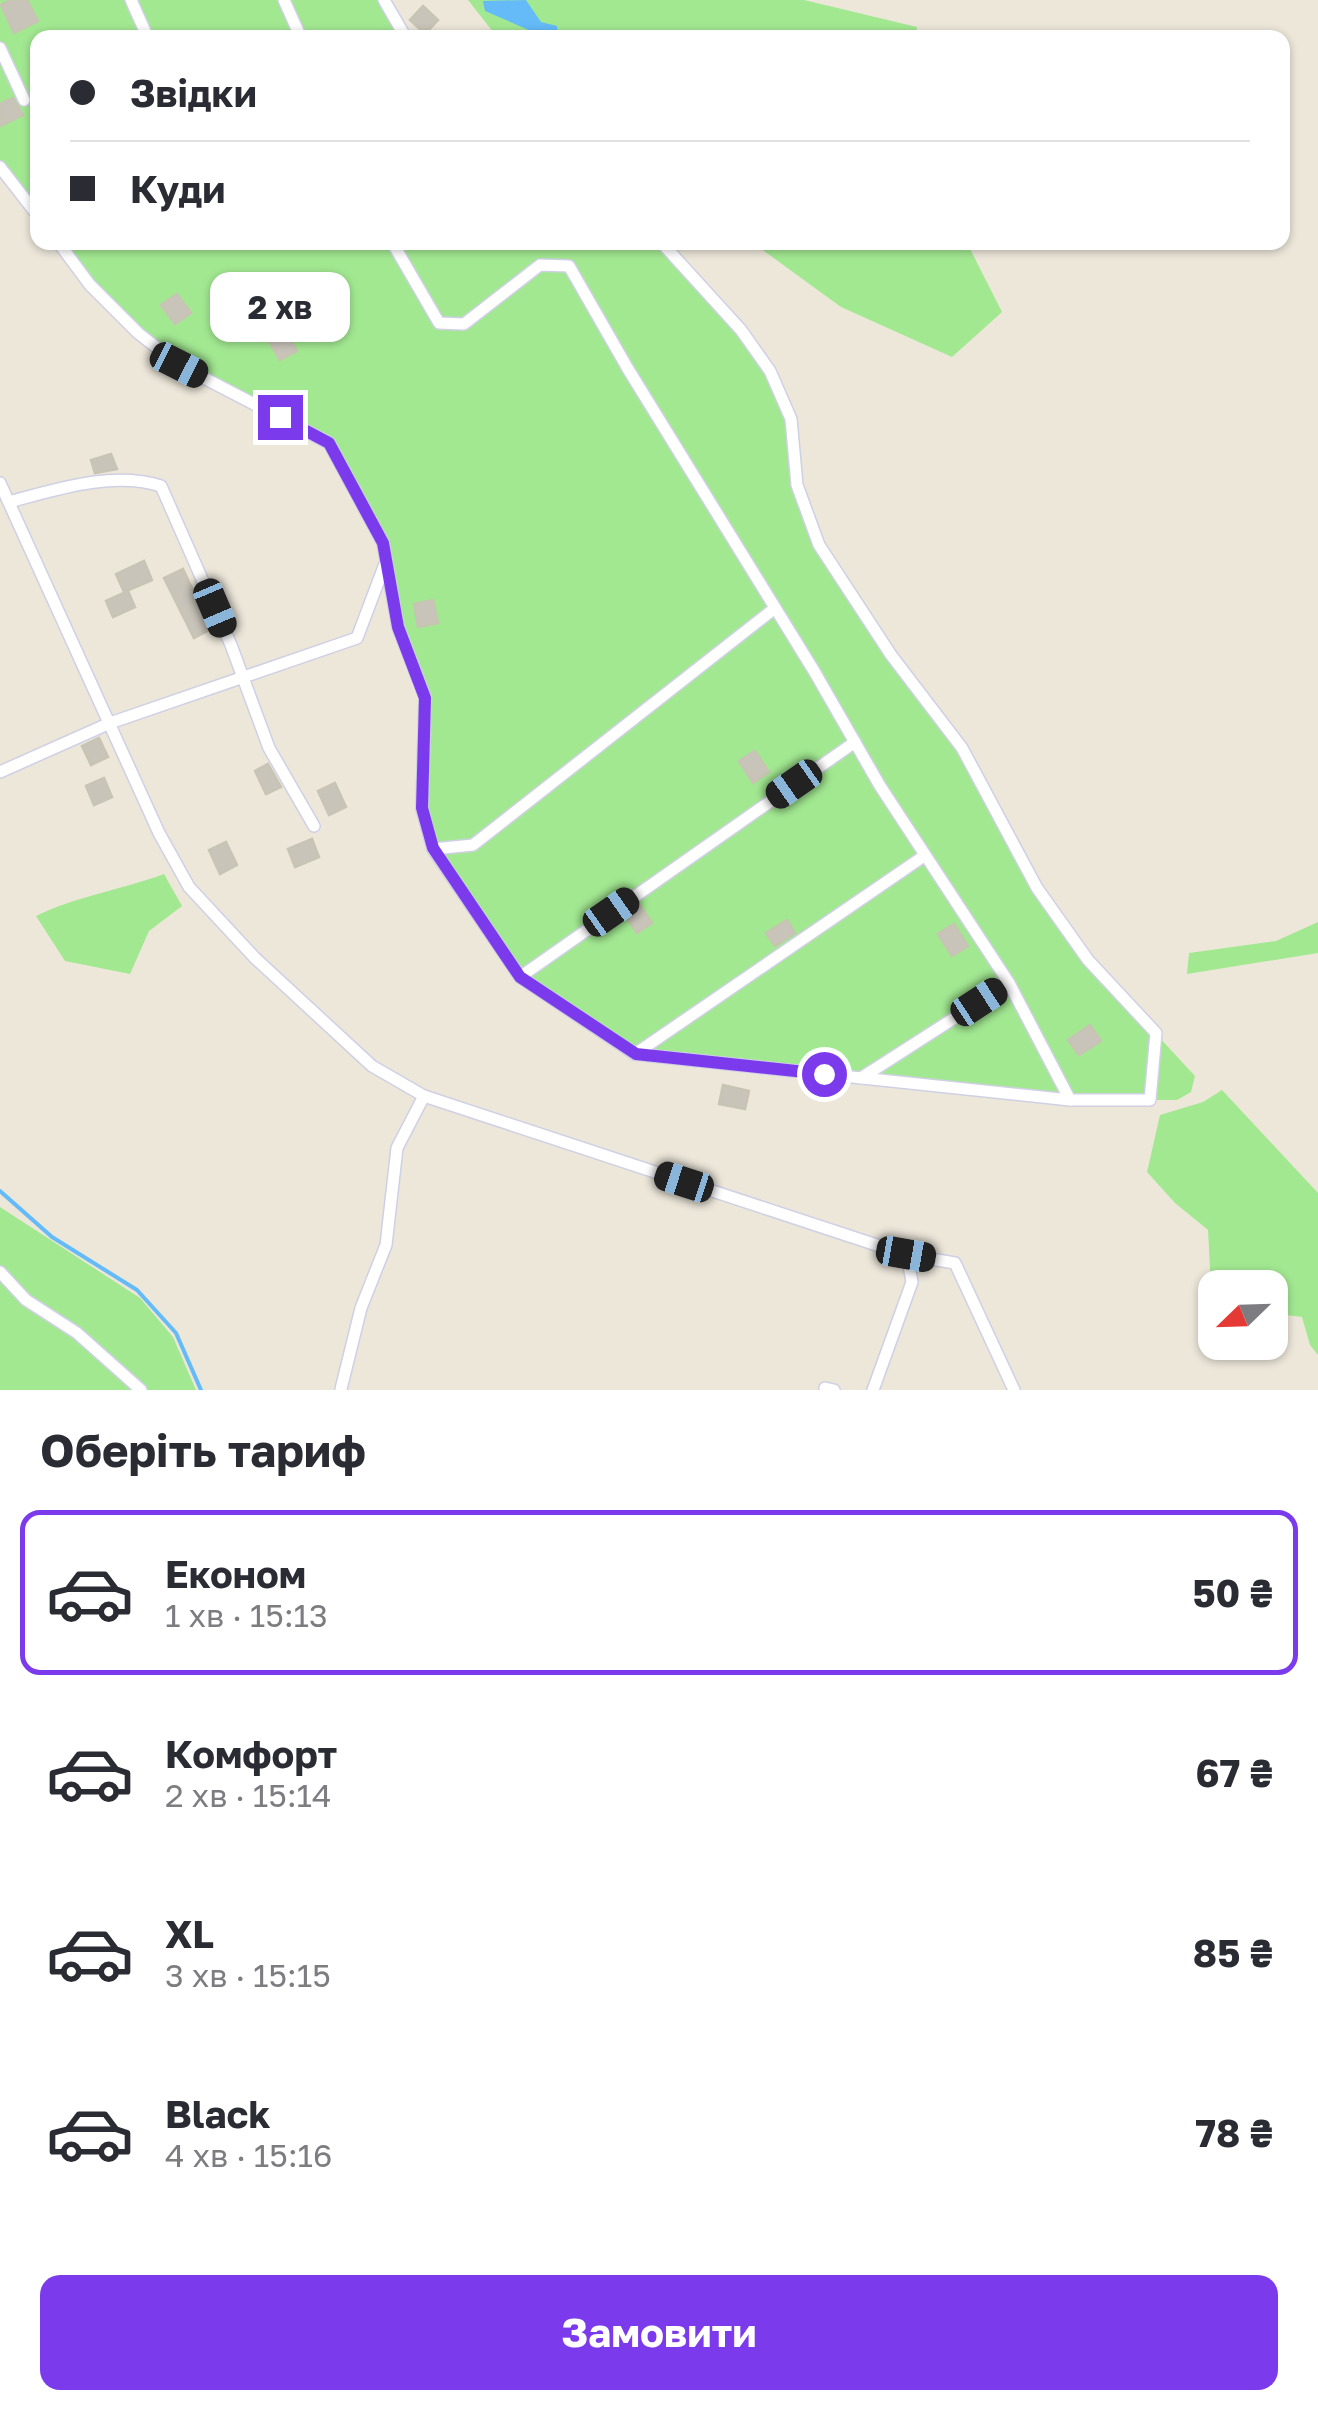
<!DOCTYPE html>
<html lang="uk">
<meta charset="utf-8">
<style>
:root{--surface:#fff;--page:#f7f7f7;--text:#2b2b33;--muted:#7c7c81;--line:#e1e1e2;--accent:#7c3aed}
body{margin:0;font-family:"Golos Text",sans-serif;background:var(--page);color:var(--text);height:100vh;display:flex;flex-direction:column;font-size:38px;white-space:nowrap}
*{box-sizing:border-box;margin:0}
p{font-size:32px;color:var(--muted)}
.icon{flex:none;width:55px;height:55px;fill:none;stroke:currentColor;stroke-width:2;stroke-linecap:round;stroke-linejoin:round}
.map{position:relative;height:1390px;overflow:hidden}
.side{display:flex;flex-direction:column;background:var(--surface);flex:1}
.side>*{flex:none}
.banner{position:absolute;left:30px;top:30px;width:1260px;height:220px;border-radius:20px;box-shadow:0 2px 8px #0004;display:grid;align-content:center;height:220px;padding:0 40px;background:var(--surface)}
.needle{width:65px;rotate:247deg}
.buttons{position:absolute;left:1198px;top:1270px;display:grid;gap:20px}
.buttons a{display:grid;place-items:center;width:90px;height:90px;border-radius:20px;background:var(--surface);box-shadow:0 2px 8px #0004;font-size:50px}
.end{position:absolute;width:45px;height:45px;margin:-22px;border:12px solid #7c3aed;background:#fff;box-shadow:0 0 0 5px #fff}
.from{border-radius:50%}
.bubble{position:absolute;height:70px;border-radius:20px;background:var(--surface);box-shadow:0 2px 8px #0004;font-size:32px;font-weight:700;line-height:70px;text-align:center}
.car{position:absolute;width:30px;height:60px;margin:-30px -15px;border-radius:12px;box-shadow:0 0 8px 2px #0007;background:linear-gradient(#222 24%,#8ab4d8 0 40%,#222 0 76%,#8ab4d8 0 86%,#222 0)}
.banner b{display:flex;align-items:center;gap:35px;height:95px;font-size:38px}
.banner b+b{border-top:2px solid var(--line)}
.banner i{width:25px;height:25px;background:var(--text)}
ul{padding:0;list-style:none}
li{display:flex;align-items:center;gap:30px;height:165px;margin:0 20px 15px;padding:0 20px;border:5px solid transparent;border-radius:20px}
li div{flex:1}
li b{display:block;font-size:38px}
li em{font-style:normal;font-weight:700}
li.selected{border-color:var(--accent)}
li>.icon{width:90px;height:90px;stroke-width:1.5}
h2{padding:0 40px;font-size:45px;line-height:120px}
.primary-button{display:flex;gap:20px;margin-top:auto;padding:20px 40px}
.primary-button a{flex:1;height:115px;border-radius:20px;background:var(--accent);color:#fff;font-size:40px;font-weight:700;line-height:115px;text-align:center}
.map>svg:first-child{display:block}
</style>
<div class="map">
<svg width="1318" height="1390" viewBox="0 0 1318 1390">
<rect width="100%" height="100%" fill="#ede7da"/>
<g fill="#a2e891">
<polygon points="0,0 384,0 406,37 38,38 37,216 0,167"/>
<polygon points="468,0 804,0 917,27 916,38 497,37"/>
<polygon points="58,243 661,243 741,330 791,419 797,485 819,545 962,748 1037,888 1119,994 1195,1076 1191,1092 1177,1100 1070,1100 635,1054 520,977 433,849 422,809 425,697 398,627 383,543 329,443 179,365 90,285"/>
<polygon points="753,243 967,243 1002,312 952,357 841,307"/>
<path d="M164 874 182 906 149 931 130 974 65 961 36 916C77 896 121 890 164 874Z"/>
<polygon points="1318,922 1318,953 1187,974 1189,953 1276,941"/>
<polygon points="1222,1090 1318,1193 1318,1355 1310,1345 1302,1317 1270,1313 1270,1288 1215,1288 1215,1307 1212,1306 1208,1230 1175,1203 1147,1172 1160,1115 1203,1102"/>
<polygon points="0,1207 140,1298 173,1337 196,1390 0,1390"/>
</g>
<polygon fill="#64bbf8" points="526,0 541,22 557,26 558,37 529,37 531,31 485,11 483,1"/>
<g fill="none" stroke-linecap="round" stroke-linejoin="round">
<polyline stroke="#64bbf8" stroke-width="4" points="0,1191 52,1237 137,1290 176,1333 201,1390"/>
</g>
<g fill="#c8c4ba" stroke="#c8c4b3" stroke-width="2.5">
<polygon points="11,0 27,0 38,21 14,33 1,5"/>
<polygon points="423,6 438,20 425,34 410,20"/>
<polygon points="13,98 23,115 0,126 0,104"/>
<polygon points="177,294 191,313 175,324 161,305"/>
<polygon points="286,330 297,351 280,360 268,340"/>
<polygon points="111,454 117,469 95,473 91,460"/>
<polygon points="144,561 152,580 124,592 116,574"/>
<polygon points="183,569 211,629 194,638 164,578"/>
<polygon points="128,591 135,607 113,617 106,601"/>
<polygon points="433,600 438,623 418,627 414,604"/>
<polygon points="99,738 108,757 91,765 82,746"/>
<polygon points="755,751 769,772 753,783 739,761"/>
<polygon points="268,764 281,787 266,794 255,771"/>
<polygon points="104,778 112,797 94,805 86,786"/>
<polygon points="335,783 346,807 329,815 318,791"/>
<polygon points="312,839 319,857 295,867 288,849"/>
<polygon points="226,842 237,865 220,874 209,850"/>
<polygon points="640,905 652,923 637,933 625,915"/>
<polygon points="787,920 795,933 775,946 766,933"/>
<polygon points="954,924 968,946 952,956 938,934"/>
<polygon points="1090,1025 1101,1041 1079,1055 1068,1040"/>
<polygon points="723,1085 749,1091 745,1109 719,1104"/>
</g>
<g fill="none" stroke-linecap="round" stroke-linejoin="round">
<g stroke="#cfd0e4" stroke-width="14">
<g id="minor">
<polyline points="131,0 148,38"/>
<polyline points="284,0 301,38"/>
<polyline points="384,0 406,38"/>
<polyline points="0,48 24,100"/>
<polyline points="0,167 38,216"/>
<polyline points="58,242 90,285 138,333 179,365 329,443 383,543 398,627 425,697 422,809 433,849 520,977 635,1054 1070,1100 1150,1100 1156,1033 1088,960 1037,888 962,748 891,655 819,545 797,485 791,419 770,371 741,330 661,242"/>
<polyline points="392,242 439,323 464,324 540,265 569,266 628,369 814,671 880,786 1009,983 1070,1100"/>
<polyline points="0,483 159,833 189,887 255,958 372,1066 424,1096 907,1255 955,1263 1014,1390"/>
<path d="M9 502C58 489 112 471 161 486L231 645 269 748 314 826"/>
<polyline points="0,772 110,723 357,638 385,564"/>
<polyline points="433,849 473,845 775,608"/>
<polyline points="520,977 855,742"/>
<polyline points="635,1054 924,856"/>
<polyline points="861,1078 1009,983"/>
<polyline points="0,1272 26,1300 77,1333 141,1390"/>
<polyline points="825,1388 834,1390"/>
<polyline points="341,1389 361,1308 386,1245 397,1148 424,1096"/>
<polyline points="873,1390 912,1282 907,1255"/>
</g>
</g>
<use href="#minor" stroke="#fff" stroke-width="11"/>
</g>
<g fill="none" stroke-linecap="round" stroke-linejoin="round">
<polyline stroke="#7c3aed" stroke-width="12" points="280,417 329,443 383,543 398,627 425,698 422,808 433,848 520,977 636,1054 824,1074"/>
</g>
</svg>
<div class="buttons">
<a><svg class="needle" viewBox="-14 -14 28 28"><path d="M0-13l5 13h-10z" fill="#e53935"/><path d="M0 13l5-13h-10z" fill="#7c7c81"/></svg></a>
</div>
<i class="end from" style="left:824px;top:1074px"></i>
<i class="end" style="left:280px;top:417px"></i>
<div class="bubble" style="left:210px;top:272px;width:140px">2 хв</div>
<i class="car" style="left:179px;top:365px;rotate:117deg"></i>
<i class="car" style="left:215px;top:608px;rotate:157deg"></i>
<i class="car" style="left:794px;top:784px;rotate:235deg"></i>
<i class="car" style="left:611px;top:912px;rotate:55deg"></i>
<i class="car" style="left:979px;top:1002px;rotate:57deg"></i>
<i class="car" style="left:684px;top:1182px;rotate:288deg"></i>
<i class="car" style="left:906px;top:1254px;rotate:100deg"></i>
<div class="banner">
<b><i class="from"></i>Звідки</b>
<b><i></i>Куди</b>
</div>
</div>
<section class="side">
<h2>Оберіть тариф</h2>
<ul>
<li class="selected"><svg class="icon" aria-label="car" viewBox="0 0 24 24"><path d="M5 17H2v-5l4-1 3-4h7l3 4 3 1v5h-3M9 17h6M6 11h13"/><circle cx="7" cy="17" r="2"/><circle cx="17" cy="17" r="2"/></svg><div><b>Економ</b><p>1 хв · 15:13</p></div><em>50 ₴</em></li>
<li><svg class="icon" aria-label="car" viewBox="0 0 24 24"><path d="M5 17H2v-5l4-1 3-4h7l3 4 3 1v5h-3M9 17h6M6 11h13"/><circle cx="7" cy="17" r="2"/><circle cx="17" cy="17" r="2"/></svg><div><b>Комфорт</b><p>2 хв · 15:14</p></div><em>67 ₴</em></li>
<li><svg class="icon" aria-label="car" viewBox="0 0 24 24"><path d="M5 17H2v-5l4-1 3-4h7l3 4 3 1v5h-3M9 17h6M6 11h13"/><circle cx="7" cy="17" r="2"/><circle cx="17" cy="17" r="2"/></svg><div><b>XL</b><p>3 хв · 15:15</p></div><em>85 ₴</em></li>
<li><svg class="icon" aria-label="car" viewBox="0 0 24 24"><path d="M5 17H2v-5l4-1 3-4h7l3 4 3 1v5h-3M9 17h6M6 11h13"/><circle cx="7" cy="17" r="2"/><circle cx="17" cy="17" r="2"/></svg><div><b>Black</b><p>4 хв · 15:16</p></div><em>78 ₴</em></li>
</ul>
<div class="primary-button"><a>Замовити</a></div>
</section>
